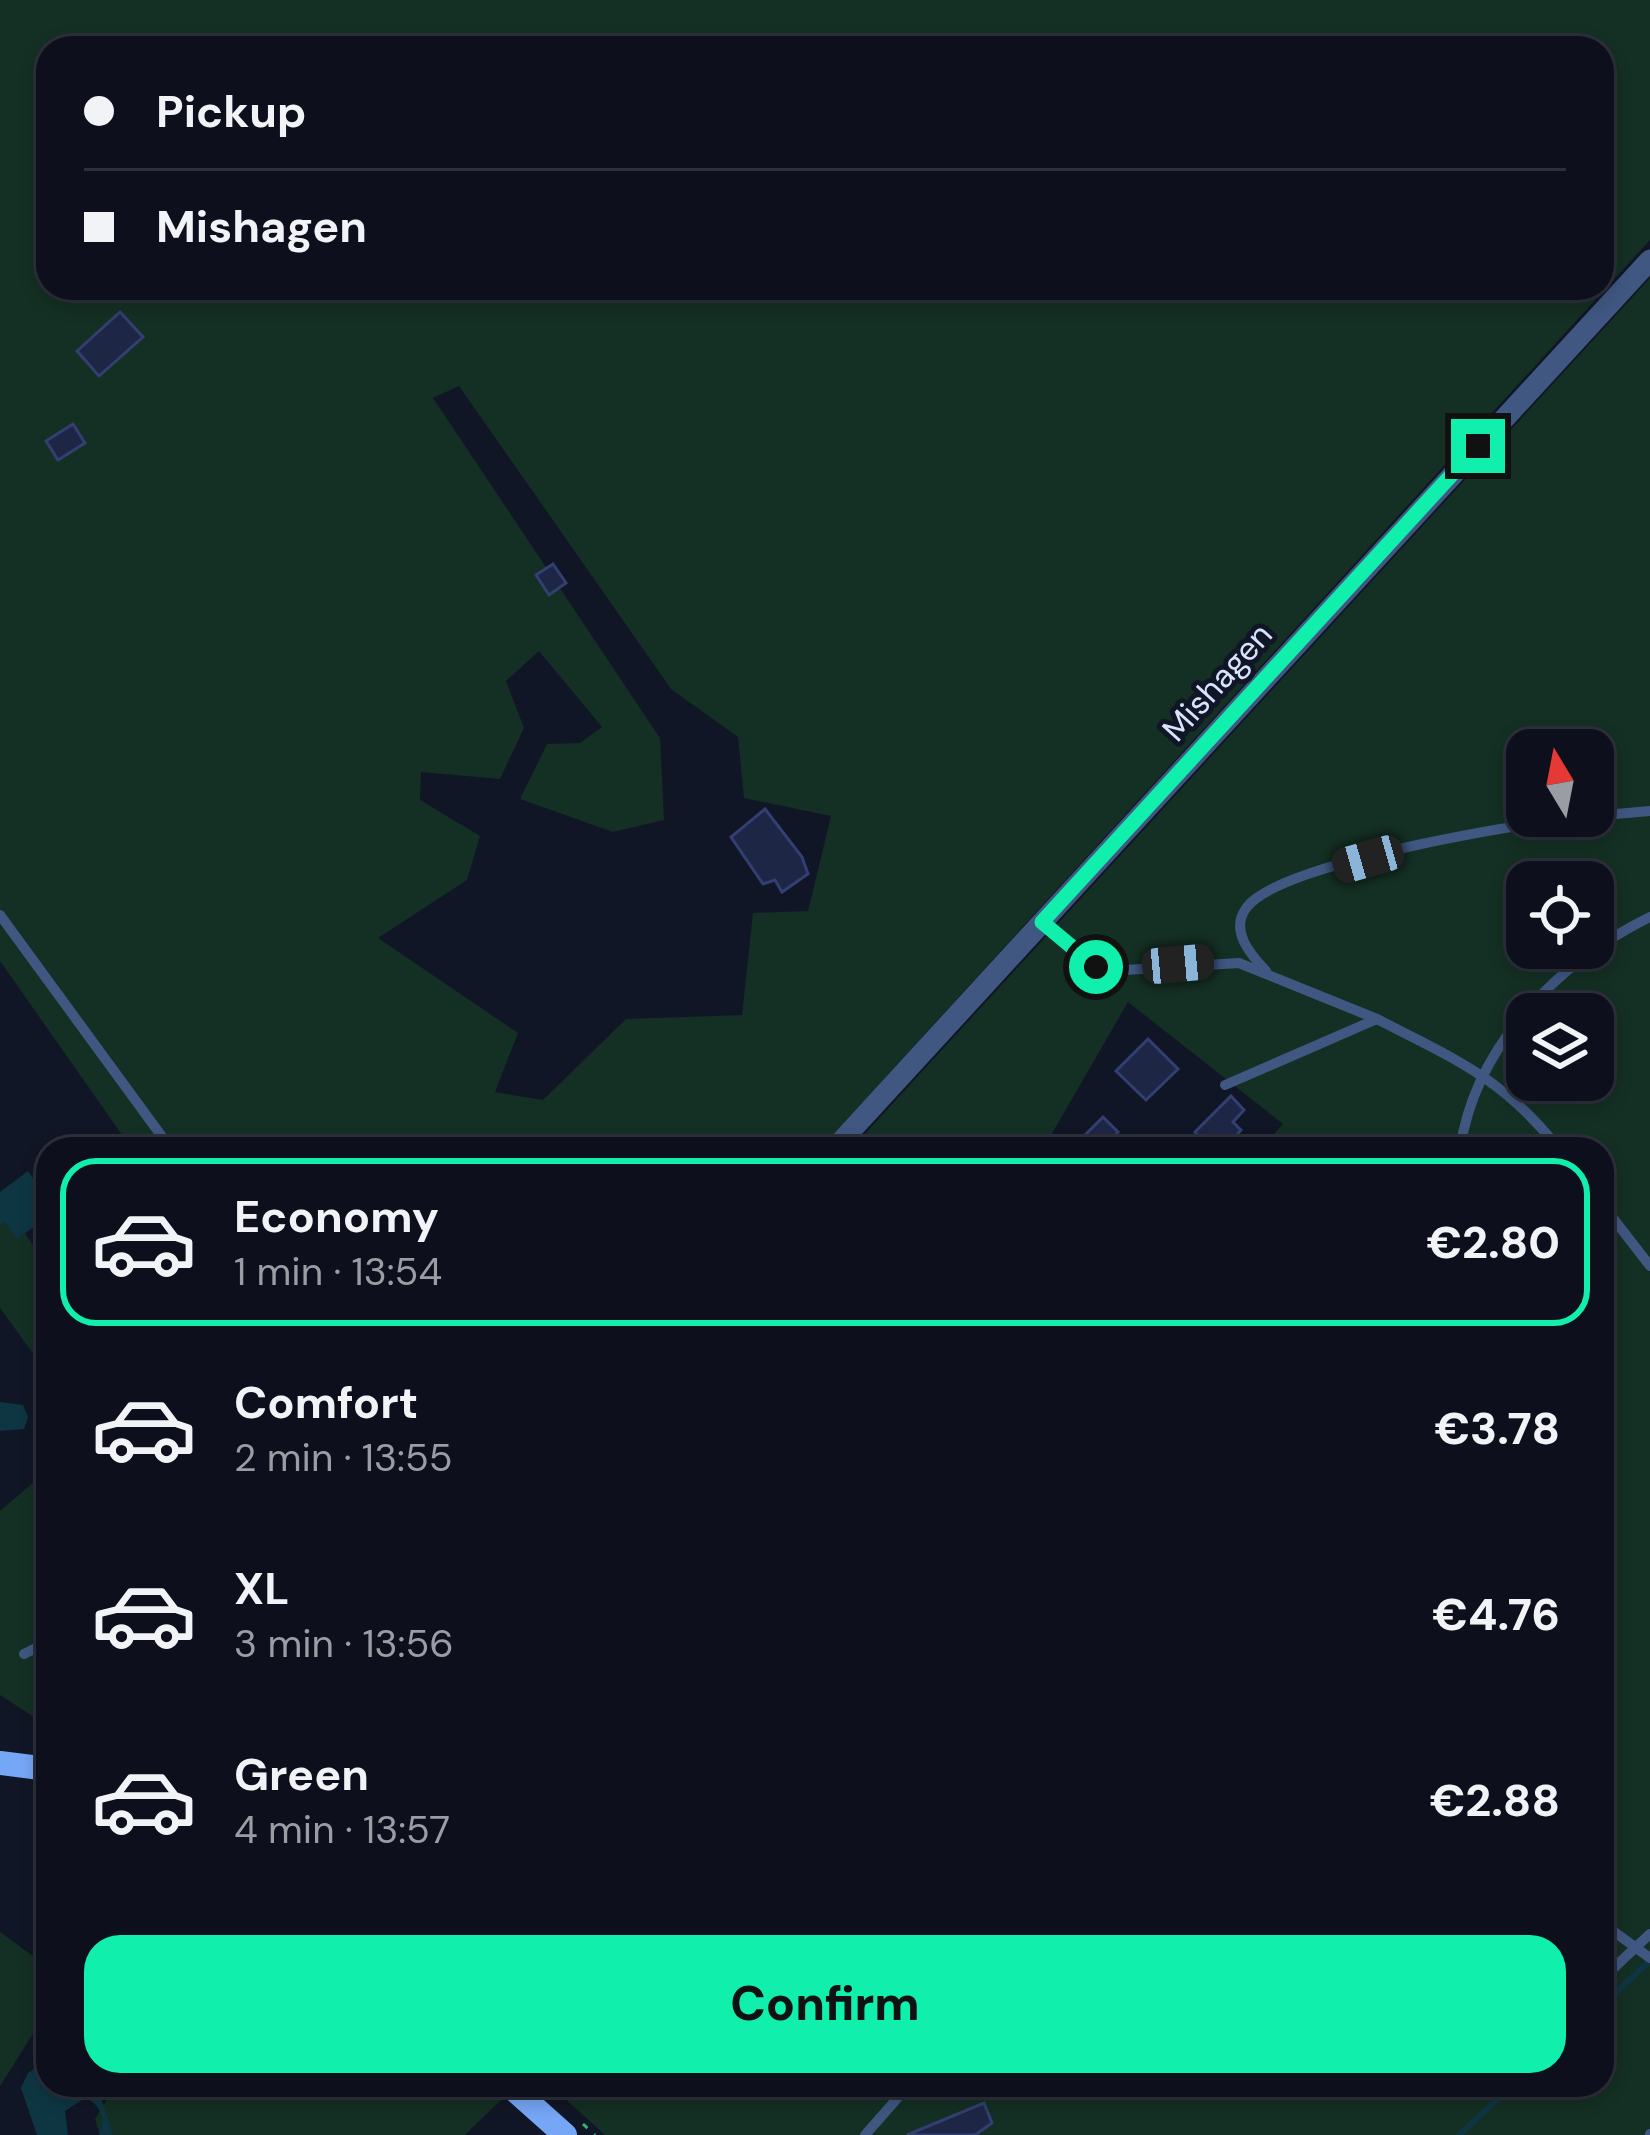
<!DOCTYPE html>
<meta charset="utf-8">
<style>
:root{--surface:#0d101c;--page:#161925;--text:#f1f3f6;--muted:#9a9da3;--line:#2d303b;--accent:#11efac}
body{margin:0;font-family:"DM Sans",sans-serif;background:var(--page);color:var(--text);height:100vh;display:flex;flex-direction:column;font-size:45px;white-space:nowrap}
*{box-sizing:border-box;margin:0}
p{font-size:39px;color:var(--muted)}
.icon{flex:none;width:66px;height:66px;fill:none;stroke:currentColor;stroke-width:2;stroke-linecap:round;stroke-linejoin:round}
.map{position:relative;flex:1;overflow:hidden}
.side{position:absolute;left:36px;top:1137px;width:1578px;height:960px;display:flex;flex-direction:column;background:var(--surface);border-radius:36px;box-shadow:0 6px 18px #0003,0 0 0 3px var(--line)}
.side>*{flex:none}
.guide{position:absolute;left:36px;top:36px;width:1578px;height:264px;border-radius:36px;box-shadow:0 6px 18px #0003,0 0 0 3px var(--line);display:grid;align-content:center;height:264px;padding:0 48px;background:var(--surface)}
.needle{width:78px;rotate:350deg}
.controls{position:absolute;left:1506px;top:729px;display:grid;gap:24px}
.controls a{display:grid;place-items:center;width:108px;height:108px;border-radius:24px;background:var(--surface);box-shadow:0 6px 18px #0003,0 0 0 3px var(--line);font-size:60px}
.end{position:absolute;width:54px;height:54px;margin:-27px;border:15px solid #11efac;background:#111;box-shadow:0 0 0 6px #111}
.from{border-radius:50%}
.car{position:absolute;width:36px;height:72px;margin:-36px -18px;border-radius:15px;box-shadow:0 0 9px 3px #0007;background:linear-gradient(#222 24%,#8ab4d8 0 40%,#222 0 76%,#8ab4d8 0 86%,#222 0)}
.guide b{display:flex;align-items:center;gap:42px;height:114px;font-size:45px}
.guide b+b{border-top:3px solid var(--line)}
.guide i{width:30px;height:30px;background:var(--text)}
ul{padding:21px 0 0;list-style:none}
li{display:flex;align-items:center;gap:36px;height:168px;margin:0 24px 18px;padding:0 24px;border:6px solid transparent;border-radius:36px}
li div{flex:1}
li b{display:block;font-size:45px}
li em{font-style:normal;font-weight:800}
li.active{border-color:var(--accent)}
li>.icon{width:108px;height:108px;stroke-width:1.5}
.action{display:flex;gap:24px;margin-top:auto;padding:24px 48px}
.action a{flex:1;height:138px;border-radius:36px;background:var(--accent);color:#111;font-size:48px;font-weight:800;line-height:138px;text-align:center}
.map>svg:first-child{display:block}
</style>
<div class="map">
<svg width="1650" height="2135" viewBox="0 0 1650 2135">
<rect width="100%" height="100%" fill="#111626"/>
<g fill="#142f23" fill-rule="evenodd">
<path d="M0 0H1650V240L820 1149H132L0 961ZM48 48H1602V288H48ZM459 386 671 689 738 737 744 798 831 816 808 911 753 913 742 1015 626 1019 543 1100 495 1092 518 1033 378 938 467 880 480 836 420 800 421 772 500 779 524 728 506 681 539 651 602 727 580 743 547 744 520 799 613 832 664 820 660 738 433 398Z"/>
<path d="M1650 278V2135H605L550 2085H1602V1149H1261L1283 1124 1128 1002 1043 1149H851ZM1527 750H1593V816H1527ZM1527 882H1593V948H1527ZM1527 1014H1593V1080H1527Z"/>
<polygon points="0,1197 48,1267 48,1374 0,1308"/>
<polygon points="48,1470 48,1726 0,1695 0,1511"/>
<polygon points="0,1932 48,1967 48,2010 0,2086"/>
<polygon points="116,2085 489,2085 504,2097 465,2135 100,2135 95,2119"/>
</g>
<g fill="#0e3642">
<polygon points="28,1171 48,1199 48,1217 17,1239 5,1222 0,1225 0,1192"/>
<polygon points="0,1402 23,1405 28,1417 24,1429 0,1431"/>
<path d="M48 2060V2085H97L113 2135H99C107 2121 100 2103 85 2098L65 2111 68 2135H37L21 2088 28 2073Z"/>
</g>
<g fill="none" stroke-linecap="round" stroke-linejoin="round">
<g stroke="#0e3642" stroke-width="6">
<polyline points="1602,2005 1650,1961"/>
<polyline points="1459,2135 1513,2085"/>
</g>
</g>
<g fill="#1e2645" stroke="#323f70" stroke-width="3">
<polygon points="120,312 143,337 99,376 77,351"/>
<polygon points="73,424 85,443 58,460 46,441"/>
<polygon points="553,564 566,583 549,595 536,575"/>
<polygon points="765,809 802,857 808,874 782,892 775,880 763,884 731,837"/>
<polygon points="1148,1039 1178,1069 1146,1100 1116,1071"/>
<polygon points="1231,1096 1244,1110 1233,1122 1241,1130 1235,1137 1247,1149 1224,1149 1217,1141 1210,1148 1195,1132"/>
<polygon points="1103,1117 1118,1132 1101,1149 1071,1149"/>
<polygon points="984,2103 992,2123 975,2135 907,2135"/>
</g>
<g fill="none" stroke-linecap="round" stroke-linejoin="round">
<polyline stroke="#38b178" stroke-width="3" stroke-dasharray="6 9" stroke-linecap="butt" points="583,2124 595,2135"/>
<g stroke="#3f5781" stroke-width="10">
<polyline points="1593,816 1650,811"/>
<polyline points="0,915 171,1149"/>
<polyline points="1042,922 1083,961 1109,971 1239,963 1377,1019"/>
<path d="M1266 971C1250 954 1229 930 1247 907 1281 862 1529 822 1590 816"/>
<path d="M1225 1085 1377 1019C1455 1059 1503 1078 1559 1149"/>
<path d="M1460 1149C1476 1044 1559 962 1650 917"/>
<polyline points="1602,1204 1650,1266"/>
<polyline points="24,1654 48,1642"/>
<polyline points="1602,1923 1650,1958"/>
<polyline points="1602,1979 1650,1934"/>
<polyline points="865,2135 909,2085"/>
<polyline points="1650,2135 1650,2134"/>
</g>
<polyline stroke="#3f5781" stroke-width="21" points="834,1149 1650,260"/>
<g stroke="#76a6f6" stroke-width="24">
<polyline points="0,1763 48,1769"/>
<polyline points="509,2085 565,2135"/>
</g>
</g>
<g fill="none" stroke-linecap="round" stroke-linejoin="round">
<polyline stroke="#11efac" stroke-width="15" points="1096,967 1042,922 1478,446"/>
</g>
<g text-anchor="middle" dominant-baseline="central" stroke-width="10" stroke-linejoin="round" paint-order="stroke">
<g font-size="33" fill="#d8e3fc" stroke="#111626">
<text transform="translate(1217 682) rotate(-48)">Mishagen</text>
</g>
</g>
</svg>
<div class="controls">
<a><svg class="needle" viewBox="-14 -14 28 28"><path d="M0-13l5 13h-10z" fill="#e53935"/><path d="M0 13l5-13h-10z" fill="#9a9da3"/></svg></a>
<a><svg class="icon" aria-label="locate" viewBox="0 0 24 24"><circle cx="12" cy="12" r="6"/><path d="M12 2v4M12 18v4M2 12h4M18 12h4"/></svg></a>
<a><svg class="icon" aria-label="layers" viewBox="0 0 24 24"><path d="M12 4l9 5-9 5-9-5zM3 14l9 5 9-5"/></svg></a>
</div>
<i class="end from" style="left:1096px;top:967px"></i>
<i class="end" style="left:1478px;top:446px"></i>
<i class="car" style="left:1368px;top:859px;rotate:254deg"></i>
<i class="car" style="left:1178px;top:964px;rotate:85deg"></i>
<div class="guide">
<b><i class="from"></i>Pickup</b>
<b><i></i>Mishagen</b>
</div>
<section class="side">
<ul>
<li class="active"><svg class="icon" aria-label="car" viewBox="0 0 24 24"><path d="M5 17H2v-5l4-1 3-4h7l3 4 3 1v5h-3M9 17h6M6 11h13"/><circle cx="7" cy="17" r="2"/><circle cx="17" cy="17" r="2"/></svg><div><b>Economy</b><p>1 min · 13:54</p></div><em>€2.80</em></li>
<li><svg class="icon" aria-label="car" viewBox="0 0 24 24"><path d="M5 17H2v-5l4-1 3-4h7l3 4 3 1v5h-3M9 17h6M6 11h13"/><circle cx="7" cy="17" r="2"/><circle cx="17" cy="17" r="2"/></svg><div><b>Comfort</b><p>2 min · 13:55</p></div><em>€3.78</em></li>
<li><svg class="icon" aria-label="car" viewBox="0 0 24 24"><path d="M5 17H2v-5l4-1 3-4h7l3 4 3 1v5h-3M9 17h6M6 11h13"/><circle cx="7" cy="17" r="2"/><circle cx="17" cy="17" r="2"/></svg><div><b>XL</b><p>3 min · 13:56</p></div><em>€4.76</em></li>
<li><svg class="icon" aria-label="car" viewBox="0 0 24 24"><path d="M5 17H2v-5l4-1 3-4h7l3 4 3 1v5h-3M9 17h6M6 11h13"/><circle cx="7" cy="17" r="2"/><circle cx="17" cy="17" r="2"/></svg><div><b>Green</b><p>4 min · 13:57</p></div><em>€2.88</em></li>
</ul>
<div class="action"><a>Confirm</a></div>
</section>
</div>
